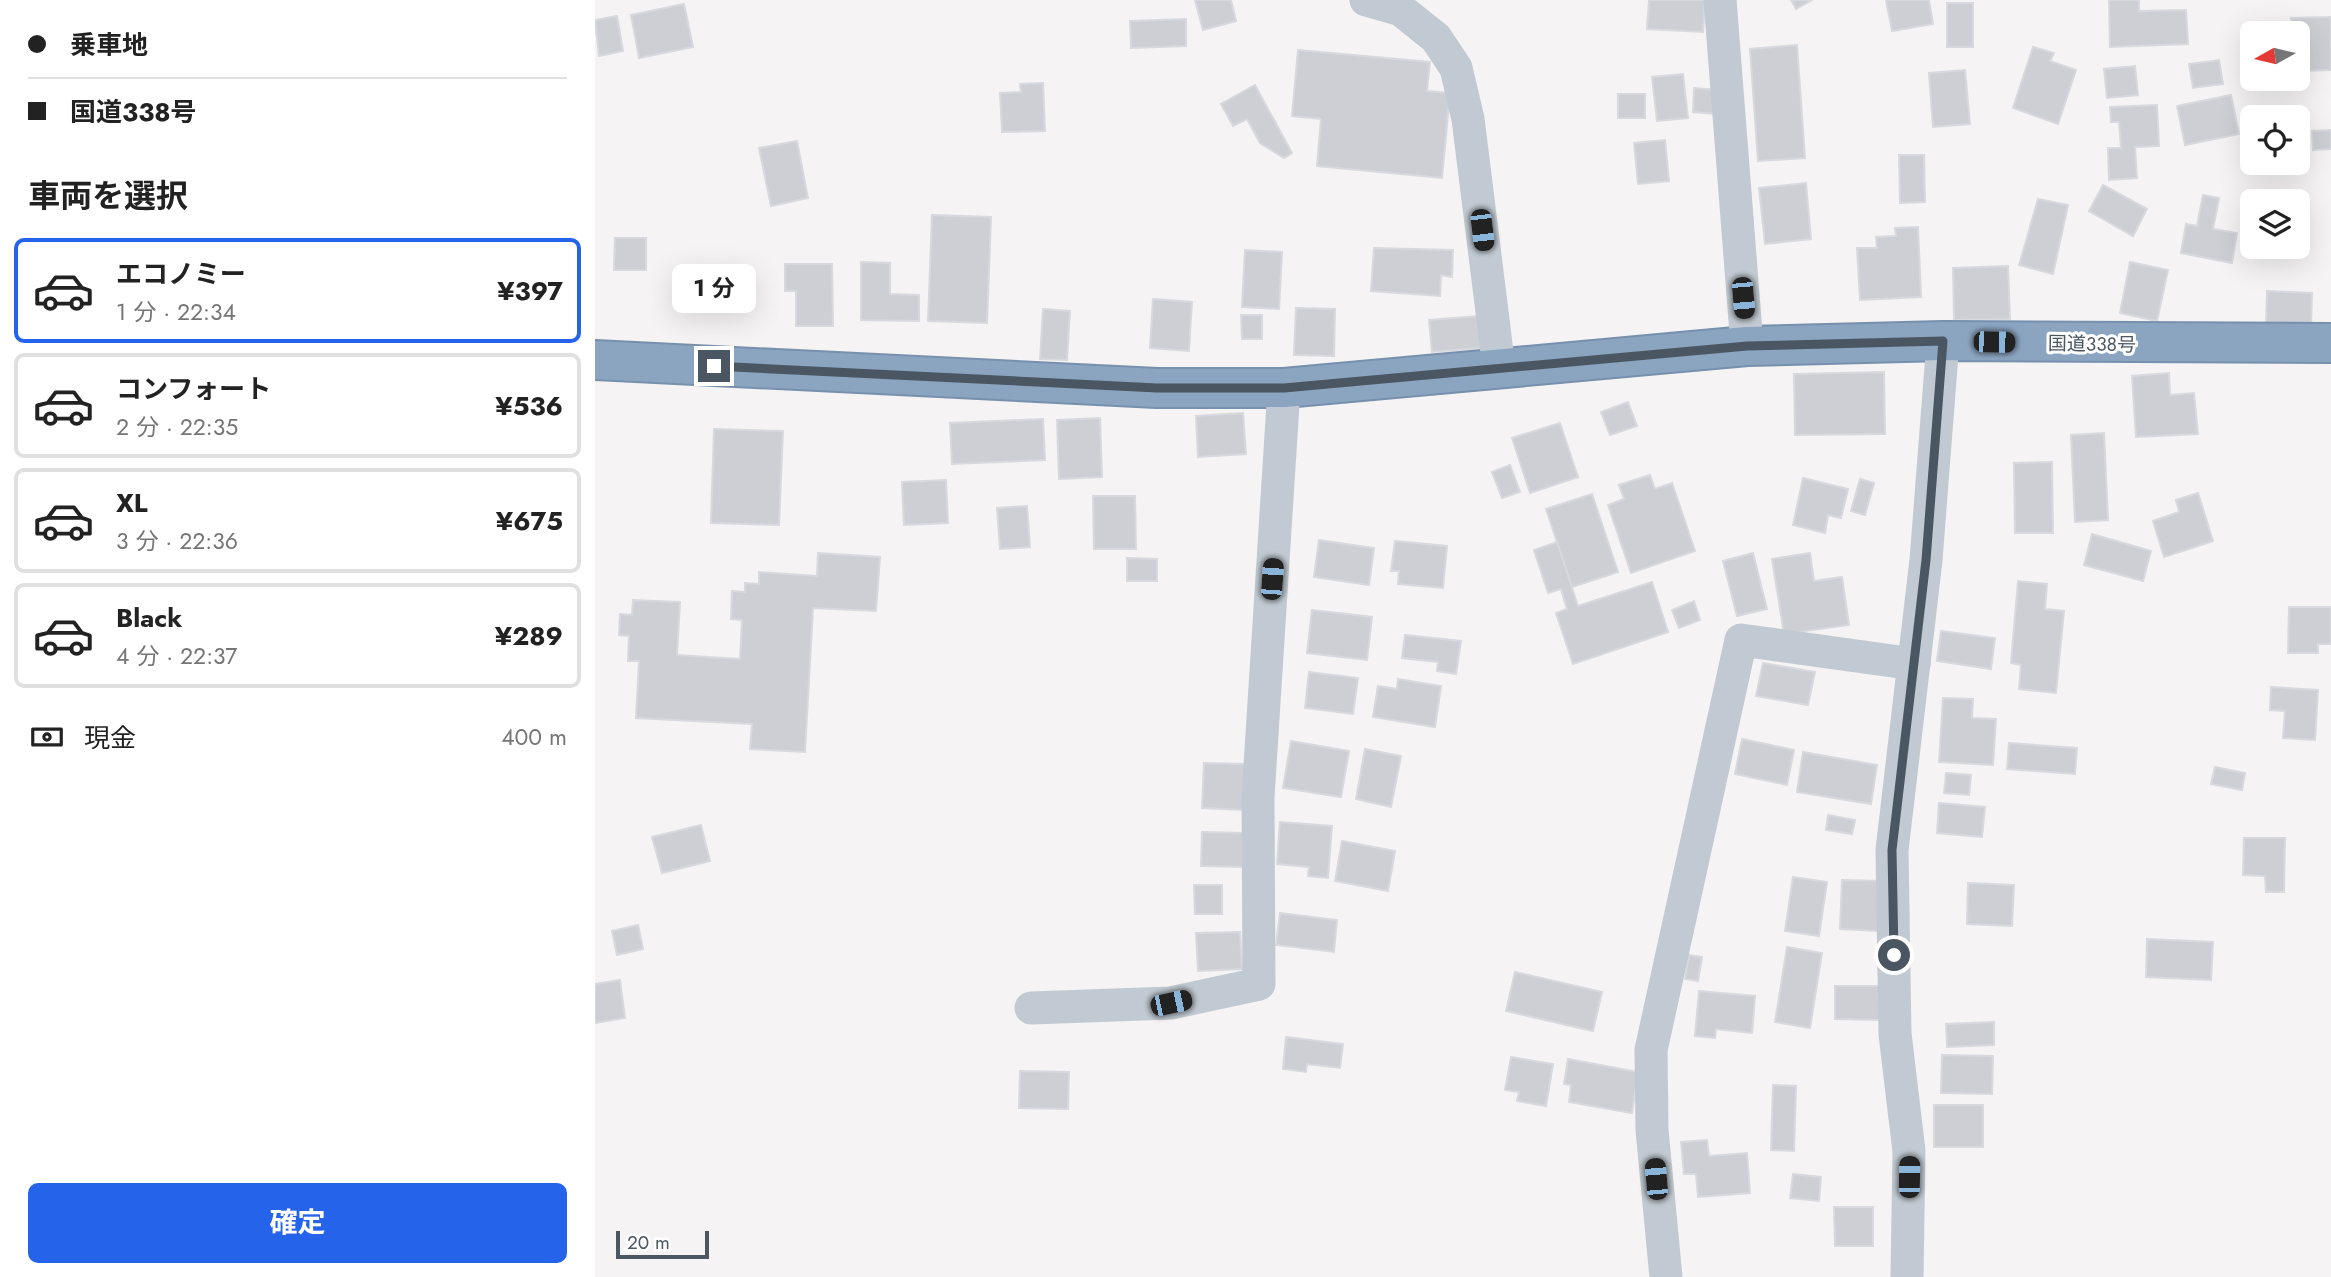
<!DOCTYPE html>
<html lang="ja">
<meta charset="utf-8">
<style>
:root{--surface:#fff;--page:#f2f2f2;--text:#222;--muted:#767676;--line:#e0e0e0;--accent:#2563eb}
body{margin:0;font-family:Jost,"Noto Sans JP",sans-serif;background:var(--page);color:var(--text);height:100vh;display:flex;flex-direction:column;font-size:26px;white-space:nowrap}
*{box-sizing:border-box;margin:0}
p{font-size:23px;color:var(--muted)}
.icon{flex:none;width:38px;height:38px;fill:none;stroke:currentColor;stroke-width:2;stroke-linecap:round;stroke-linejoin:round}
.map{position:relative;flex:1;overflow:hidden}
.panel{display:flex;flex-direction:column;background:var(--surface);width:595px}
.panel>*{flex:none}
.top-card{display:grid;align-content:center;height:154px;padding:0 28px;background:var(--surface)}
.needle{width:46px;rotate:262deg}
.tools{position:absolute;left:1645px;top:21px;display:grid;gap:14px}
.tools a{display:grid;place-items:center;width:70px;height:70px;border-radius:10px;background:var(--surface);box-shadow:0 7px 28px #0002;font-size:35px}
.scale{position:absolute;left:21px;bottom:18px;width:93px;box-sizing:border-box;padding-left:7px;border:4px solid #4a5661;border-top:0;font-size:19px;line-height:24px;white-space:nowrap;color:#4a5661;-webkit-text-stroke:5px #fff;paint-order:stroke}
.end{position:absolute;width:32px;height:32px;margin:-16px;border:9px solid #4a5661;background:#fff;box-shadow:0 0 0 4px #fff}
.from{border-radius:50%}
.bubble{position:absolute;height:49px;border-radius:10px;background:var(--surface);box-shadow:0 7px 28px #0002;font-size:23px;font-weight:700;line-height:49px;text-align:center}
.car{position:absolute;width:21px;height:42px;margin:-21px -10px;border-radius:9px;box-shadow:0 0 5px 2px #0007;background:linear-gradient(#222 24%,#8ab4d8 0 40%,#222 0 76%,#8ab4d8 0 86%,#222 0)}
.top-card b{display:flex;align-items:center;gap:24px;height:66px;font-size:26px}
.top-card b+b{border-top:2px solid var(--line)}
.top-card i{width:18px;height:18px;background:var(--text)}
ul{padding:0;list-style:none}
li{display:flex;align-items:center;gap:21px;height:105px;margin:0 14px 10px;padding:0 14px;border:4px solid var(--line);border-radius:10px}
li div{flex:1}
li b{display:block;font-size:26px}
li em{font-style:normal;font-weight:700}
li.active{border-color:var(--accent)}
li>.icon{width:63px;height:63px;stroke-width:1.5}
h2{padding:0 28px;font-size:32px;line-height:84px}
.pay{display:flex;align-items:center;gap:18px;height:77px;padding:0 28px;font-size:26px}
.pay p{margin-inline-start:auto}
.primary-button{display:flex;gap:14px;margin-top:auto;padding:14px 28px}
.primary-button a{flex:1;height:80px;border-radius:10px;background:var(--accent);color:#fff;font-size:28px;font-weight:700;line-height:80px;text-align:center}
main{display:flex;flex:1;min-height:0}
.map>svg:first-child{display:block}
</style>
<main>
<section class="panel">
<div class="top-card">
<b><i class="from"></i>乗車地</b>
<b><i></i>国道338号</b>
</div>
<h2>車両を選択</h2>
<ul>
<li class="active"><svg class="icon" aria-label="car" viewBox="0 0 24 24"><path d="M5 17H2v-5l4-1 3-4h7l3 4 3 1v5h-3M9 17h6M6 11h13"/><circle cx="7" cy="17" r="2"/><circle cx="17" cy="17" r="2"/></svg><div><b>エコノミー</b><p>1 分 · 22:34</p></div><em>¥397</em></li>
<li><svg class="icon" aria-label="car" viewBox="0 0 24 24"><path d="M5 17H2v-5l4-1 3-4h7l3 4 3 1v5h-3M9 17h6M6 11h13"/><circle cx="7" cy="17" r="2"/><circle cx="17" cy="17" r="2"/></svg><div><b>コンフォート</b><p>2 分 · 22:35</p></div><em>¥536</em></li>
<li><svg class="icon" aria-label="car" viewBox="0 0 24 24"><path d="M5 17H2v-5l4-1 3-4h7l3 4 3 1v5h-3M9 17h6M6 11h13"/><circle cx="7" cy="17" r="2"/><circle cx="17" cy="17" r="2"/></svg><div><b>XL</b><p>3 分 · 22:36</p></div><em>¥675</em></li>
<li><svg class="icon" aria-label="car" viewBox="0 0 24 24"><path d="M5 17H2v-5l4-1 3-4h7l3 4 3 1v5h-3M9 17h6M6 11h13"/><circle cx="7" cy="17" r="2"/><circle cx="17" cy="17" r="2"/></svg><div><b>Black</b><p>4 分 · 22:37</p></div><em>¥289</em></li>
</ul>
<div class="pay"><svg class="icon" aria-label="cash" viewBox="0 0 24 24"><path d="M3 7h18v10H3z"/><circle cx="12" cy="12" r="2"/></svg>現金<p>400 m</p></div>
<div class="primary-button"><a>確定</a></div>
</section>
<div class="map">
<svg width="1736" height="1277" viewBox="0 0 1736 1277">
<rect width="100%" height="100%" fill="#f5f3f3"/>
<g fill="#cdcfd5" stroke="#d7d9de" stroke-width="2">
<polygon points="600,0 636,0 641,21 608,30"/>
<polygon points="1054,0 1110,0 1108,32 1052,29"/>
<polygon points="1196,0 1217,0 1201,9"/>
<polygon points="1291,0 1334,0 1338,24 1297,31"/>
<polygon points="1514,0 1544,0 1544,11 1591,10 1593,44 1515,47"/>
<rect x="1352" y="3" width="26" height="44"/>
<polygon points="89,4 98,47 44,58 36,15"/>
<polygon points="22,16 28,51 4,56 0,20"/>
<polygon points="1736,17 1736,70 1703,71 1703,33 1697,33 1696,18"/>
<polygon points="591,19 591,46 536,48 535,21"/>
<polygon points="1202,45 1210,158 1163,161 1155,49"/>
<polygon points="1438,47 1459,53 1455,61 1481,70 1463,124 1418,108"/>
<polygon points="703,50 835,62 832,91 855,93 847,178 722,166 726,119 697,116"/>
<polygon points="1624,60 1628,84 1598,88 1594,64"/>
<polygon points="1540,66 1543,95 1512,98 1509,69"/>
<polygon points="1370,70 1375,124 1338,127 1334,73"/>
<polygon points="1088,74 1093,118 1062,121 1057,77"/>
<polygon points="448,83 450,131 407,132 405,93 426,92 425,84"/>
<polygon points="660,85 697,153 689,158 665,143 652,119 638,126 626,104"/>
<polygon points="1099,88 1123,90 1121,114 1098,112"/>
<rect x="1023" y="94" width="27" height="24"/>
<polygon points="1636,95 1644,134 1590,145 1582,106"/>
<polygon points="1562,105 1564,146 1540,147 1542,178 1514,180 1513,148 1526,148 1524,122 1516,122 1515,107"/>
<polygon points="1736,130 1736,149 1718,150 1717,131"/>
<polygon points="1070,140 1074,181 1043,184 1039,143"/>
<polygon points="202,141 213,198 176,206 164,148"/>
<polygon points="1304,155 1329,155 1330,202 1305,203"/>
<polygon points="1211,183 1216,239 1170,244 1164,188"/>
<polygon points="1508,185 1552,209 1538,236 1494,211"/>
<polygon points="1608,195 1624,198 1618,229 1642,233 1637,263 1586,253 1591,224 1602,226"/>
<polygon points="1443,199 1473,205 1458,274 1424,265"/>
<polygon points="337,215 396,217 392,323 333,321"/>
<polygon points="1323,227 1326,297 1265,300 1262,248 1282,248 1281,237 1301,236 1300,228"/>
<polygon points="20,238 51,238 51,270 19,270"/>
<polygon points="779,248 858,250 857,277 846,275 845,296 776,291"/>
<polygon points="650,250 687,252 684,309 647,307"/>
<polygon points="266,262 295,263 295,294 324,295 324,321 266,320"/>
<polygon points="1535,262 1573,270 1562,321 1525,313"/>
<polygon points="190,264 237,264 238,326 201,326 201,291 190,291"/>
<polygon points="1413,266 1415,319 1359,320 1358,268"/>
<polygon points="1672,291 1717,293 1716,326 1671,325"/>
<polygon points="558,299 597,302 594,351 555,348"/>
<polygon points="701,308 740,309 739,356 699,355"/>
<polygon points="448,309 475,311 472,360 445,359"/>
<polygon points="646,315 667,315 667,339 647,339"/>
<polygon points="884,316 886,348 837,352 834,320"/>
<polygon points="1289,372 1290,434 1200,435 1199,374"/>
<polygon points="1574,373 1575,395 1599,393 1603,434 1541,437 1537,376"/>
<polygon points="1033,402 1042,426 1015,435 1006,412"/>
<polygon points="648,413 651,454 603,457 601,416"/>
<polygon points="505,418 507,477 464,479 462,420"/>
<polygon points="448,419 450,460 357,464 355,423"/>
<polygon points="965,423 983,477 935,493 917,438"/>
<polygon points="119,429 188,431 184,525 116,523"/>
<polygon points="1509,433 1513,520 1480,522 1476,435"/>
<polygon points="1457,462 1458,533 1420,533 1419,463"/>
<polygon points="915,465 925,492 907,498 897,472"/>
<polygon points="1055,475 1060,489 1077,483 1100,551 1036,573 1013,505 1029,499 1024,485"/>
<polygon points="1208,478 1253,489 1246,518 1233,515 1230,533 1198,525"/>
<polygon points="1265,479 1279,483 1270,515 1256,511"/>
<polygon points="351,480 353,523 309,525 307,482"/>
<polygon points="1603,493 1618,541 1569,557 1558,521 1584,512 1581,500"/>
<polygon points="997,494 1023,572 977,587 951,509"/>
<polygon points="498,496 540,496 541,549 499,549"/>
<polygon points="432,506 435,547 405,549 402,508"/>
<polygon points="1497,534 1556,551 1548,581 1489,565"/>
<polygon points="724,540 779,548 774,585 719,577"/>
<polygon points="800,541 852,546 848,588 803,584 804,571 796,571"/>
<polygon points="962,542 983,606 1057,582 1073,632 978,664 961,613 972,609 966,589 953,593 939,550"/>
<polygon points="223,553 285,557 281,611 218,608 210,752 155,749 157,724 41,718 44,661 33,661 34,636 24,635 25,614 37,615 38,600 85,602 82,655 145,659 147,620 136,619 137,591 150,592 150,583 164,584 164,572 222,576"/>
<polygon points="1158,553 1172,609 1142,616 1128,561"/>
<polygon points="1215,553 1219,581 1247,577 1254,625 1189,634 1177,559"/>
<polygon points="532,558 562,559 562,581 532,581"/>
<polygon points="1423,581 1452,584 1450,609 1469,611 1461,693 1424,689 1426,665 1416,663"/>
<polygon points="1099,601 1105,620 1084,628 1077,610"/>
<polygon points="1694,607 1736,607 1736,644 1723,644 1723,653 1693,653"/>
<polygon points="717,610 777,617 772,660 712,653"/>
<polygon points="1346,631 1400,638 1396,669 1342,661"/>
<polygon points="810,635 866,641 861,674 842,671 843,662 807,658"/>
<polygon points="1168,663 1220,672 1213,705 1161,696"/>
<polygon points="714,672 763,678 758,714 710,708"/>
<polygon points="803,679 846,686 840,727 778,717 783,686 802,689"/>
<polygon points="1676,687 1723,690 1720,740 1688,738 1690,711 1675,710"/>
<polygon points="1348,698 1378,699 1377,718 1401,719 1398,765 1344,762"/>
<polygon points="1147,739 1199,750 1192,785 1140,774"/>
<polygon points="696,741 754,751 746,797 688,788"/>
<polygon points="1414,743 1482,748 1480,774 1412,769"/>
<polygon points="770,749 806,756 796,807 761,799"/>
<polygon points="1208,752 1282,765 1276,804 1202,792"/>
<polygon points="609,763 651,764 650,810 607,808"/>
<polygon points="1620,767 1650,773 1647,790 1616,784"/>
<polygon points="1351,773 1376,775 1374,795 1349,793"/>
<polygon points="1344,803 1390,807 1387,837 1342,833"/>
<polygon points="1233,815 1260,820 1257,834 1231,830"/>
<polygon points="685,822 737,826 733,878 713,876 714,867 682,864"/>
<polygon points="106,825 115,861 67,873 57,837"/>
<polygon points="607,832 651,833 651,867 606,866"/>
<polygon points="1649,838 1690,838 1689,892 1671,892 1670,876 1648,875"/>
<polygon points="747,841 800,851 793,891 740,881"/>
<polygon points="1198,877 1232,882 1224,936 1190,931"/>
<polygon points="1247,880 1286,881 1284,931 1245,929"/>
<polygon points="1373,883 1419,885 1417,926 1372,924"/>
<polygon points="599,885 627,885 627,914 600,914"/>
<polygon points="685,913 742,920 739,952 681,945"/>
<polygon points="43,925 48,949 22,955 17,931"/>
<polygon points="645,932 647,969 603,971 601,933"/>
<polygon points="1552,939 1618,942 1616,980 1551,977"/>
<polygon points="1192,947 1227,953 1215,1028 1180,1022"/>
<polygon points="1094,955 1107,957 1103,981 1090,979"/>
<polygon points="920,972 1007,992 998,1031 911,1011"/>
<polygon points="25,980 30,1018 0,1023 0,984"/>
<polygon points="1240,986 1287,986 1287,1020 1240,1019"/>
<polygon points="1104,991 1160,996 1157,1033 1121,1029 1120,1038 1100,1036"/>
<polygon points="1399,1022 1399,1045 1352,1047 1351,1024"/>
<polygon points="691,1037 748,1044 745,1068 712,1064 711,1072 688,1069"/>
<polygon points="1347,1055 1398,1056 1397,1094 1346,1093"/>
<polygon points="916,1057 958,1064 951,1106 922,1101 924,1092 910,1090"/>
<polygon points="973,1059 1043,1072 1037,1113 974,1102 976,1085 969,1084"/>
<polygon points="425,1071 474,1072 473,1109 424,1108"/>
<polygon points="1178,1085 1201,1086 1199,1151 1176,1150"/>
<rect x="1339" y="1105" width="49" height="42"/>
<polygon points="1112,1140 1114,1156 1152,1153 1155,1193 1103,1197 1101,1174 1089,1174 1086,1142"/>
<polygon points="1198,1174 1226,1177 1224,1201 1195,1198"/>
<polygon points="1239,1207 1278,1207 1278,1246 1240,1246"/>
</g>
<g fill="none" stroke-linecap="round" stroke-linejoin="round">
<g stroke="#7690ad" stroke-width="42">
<polyline id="highway" points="0,360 562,388 689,388 1152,346 1348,341 1736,343"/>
</g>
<g stroke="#c1cad2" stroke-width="33">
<polyline points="771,0 806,10 841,38 861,68 873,119 904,368"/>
<polyline points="1125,0 1152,346"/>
<polyline points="436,1008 576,1003 664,984 663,797 689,388"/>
<polyline points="1071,1277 1057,1130 1056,1050 1146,640 1319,664"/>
<polyline points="1312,1277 1314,1151 1300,1034 1297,850 1331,560 1348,341"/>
</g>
<use href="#highway" stroke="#8ba5c1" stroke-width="38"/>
</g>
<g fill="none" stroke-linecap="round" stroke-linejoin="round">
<polyline stroke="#4a5661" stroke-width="9" points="119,366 562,388 689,388 1152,346 1348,341 1331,560 1297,850 1299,955"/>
</g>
<g text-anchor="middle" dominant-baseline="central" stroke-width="6" stroke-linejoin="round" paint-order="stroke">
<g font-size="19" fill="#4a5661" stroke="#fff">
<text transform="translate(1497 344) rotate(1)">国道338号</text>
</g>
</g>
</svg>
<div class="tools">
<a><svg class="needle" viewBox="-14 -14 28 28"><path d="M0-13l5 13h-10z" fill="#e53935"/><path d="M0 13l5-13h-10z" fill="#767676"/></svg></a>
<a><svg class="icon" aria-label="locate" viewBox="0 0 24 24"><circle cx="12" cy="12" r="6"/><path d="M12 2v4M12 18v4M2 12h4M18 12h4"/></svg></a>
<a><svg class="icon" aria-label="layers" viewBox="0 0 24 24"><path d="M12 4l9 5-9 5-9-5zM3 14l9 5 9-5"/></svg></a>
</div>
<div class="scale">20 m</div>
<i class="end from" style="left:1299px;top:955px"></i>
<i class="end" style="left:119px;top:366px"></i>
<div class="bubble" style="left:77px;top:264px;width:84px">1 分</div>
<i class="car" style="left:887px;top:230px;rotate:173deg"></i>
<i class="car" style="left:1148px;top:298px;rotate:175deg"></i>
<i class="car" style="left:1399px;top:342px;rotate:91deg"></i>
<i class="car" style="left:677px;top:579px;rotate:4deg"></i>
<i class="car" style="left:576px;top:1003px;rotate:78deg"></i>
<i class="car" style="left:1314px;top:1177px;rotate:1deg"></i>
<i class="car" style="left:1061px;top:1179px;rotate:355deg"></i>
</div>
</main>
